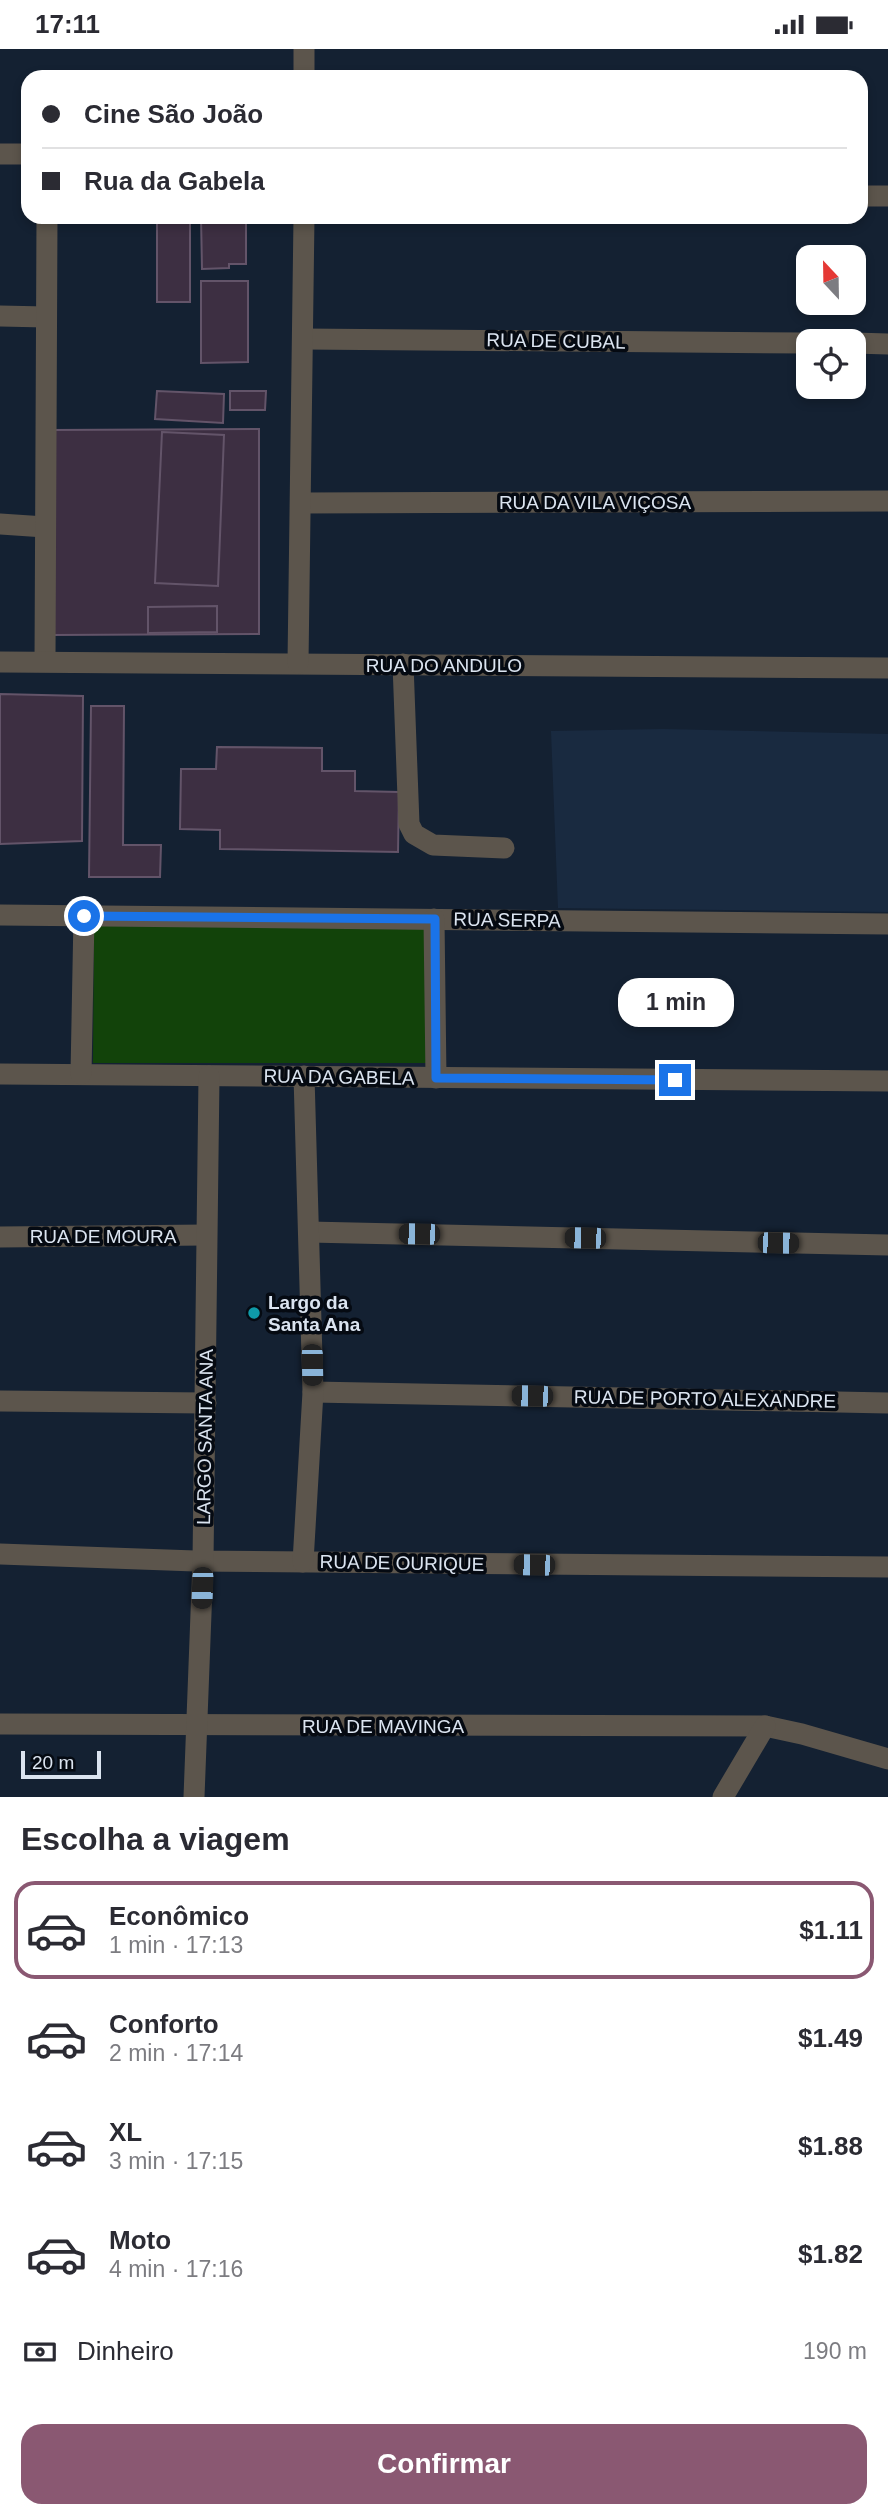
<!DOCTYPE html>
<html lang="pt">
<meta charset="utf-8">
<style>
:root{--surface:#fff;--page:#f7f7f7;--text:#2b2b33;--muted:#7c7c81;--line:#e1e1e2;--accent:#8a5872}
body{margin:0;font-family:Helvetica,sans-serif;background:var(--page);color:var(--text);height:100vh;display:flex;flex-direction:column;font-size:26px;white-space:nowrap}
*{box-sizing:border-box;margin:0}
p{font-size:23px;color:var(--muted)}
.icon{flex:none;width:38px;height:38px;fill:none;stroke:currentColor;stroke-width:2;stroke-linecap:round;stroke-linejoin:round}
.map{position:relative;height:1748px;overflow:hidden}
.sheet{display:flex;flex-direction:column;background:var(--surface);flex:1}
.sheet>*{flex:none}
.top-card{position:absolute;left:21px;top:21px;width:847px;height:154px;border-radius:21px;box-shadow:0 4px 10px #0003;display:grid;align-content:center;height:154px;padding:0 21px;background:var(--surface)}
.needle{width:46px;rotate:338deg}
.buttons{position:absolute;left:796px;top:196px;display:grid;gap:14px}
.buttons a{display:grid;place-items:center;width:70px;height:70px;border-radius:14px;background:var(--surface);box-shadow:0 4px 10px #0003;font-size:35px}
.scale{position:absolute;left:21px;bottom:18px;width:80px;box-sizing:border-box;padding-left:7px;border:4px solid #dbe4f0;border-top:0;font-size:19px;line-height:24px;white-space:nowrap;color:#dbe4f0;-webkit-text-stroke:5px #050a12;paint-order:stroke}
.end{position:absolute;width:32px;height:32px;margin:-16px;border:9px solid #1a73e8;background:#fff;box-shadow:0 0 0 4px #fff}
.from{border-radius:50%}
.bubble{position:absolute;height:49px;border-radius:21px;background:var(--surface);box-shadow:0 4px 10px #0003;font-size:23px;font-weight:700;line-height:49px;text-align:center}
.car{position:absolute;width:21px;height:42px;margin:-21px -10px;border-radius:9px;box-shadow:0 0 5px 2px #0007;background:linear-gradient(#222 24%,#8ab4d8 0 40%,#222 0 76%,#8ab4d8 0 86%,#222 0)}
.top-card b{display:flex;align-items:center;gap:24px;height:66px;font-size:26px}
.top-card b+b{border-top:2px solid var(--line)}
.top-card i{width:18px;height:18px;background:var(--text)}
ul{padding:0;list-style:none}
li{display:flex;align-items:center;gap:21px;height:98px;margin:0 14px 10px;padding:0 7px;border:4px solid transparent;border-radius:21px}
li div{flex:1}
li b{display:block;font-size:26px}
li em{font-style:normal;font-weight:700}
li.selected{border-color:var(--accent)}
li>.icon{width:63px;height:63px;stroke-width:1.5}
h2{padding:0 21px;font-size:32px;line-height:84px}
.pay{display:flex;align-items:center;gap:18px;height:77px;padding:0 21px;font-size:26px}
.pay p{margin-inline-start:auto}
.action{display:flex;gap:14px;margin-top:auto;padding:14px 21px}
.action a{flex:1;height:80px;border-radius:21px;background:var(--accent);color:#fff;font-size:28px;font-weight:700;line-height:80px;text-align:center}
.status{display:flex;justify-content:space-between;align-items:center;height:49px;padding:0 35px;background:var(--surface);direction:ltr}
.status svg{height:19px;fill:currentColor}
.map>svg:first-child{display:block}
</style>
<div class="status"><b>17:11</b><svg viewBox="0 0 49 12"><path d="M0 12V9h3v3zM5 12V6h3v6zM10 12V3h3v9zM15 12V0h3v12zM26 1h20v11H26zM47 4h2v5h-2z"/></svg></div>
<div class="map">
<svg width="888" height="1748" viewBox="0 0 888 1748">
<rect width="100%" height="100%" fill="#142132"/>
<polygon fill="#192a40" points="663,680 888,685 888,863 558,859 551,682"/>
<polygon fill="#12430a" points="94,877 427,878 426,1014 93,1014"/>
<g fill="#3d2f42" stroke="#635469" stroke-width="2">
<rect x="157" y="168" width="33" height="85"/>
<polygon points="201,168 246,168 246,215 229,215 229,219 202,220"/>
<polygon points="201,232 248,232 248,313 201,314"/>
<polygon points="157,342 224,345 223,374 155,370"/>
<polygon points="230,342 266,342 265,361 230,361"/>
<polygon points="259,380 259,585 51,586 50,381"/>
<polygon points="162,383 224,386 218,537 155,534"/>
<polygon points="217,557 217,583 148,584 148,558"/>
<polygon points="0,645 83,647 82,792 0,795"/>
<polygon points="91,657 124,657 123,796 161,796 160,828 89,828"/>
<polygon points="217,698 322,699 322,722 355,722 355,742 399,743 398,803 220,800 220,781 180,780 181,720 216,720"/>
</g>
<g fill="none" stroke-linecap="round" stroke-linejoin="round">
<g stroke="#5c554c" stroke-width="21">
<polyline points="304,28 304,0"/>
<polyline points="0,105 28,105"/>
<polyline points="861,147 888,147"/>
<polyline points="0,267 46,268"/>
<polyline points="303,290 808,294"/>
<polyline points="854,294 888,295"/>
<polyline points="302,454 888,452"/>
<polyline points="0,475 45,478"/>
<polyline points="45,612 47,168"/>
<polyline points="0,613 888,619"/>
<polyline points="298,614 304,168"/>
<polyline points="403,615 409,775 414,785 433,796 504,799"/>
<polyline points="0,866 888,875"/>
<polyline points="434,870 436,1029"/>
<polyline points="0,1025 888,1032"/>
<polyline points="81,1025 84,867"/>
<polyline points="309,1183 888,1196"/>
<polyline points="0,1188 206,1186"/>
<polyline points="313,1343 888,1354"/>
<polyline points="0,1352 206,1354"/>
<polyline points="0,1505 195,1512 888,1518"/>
<polyline points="303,1513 313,1343 304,1027"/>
<polyline points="0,1675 765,1677 802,1685 888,1710"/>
<polyline points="194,1748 203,1512 209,1027"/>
<polyline points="723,1748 765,1677"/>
</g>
</g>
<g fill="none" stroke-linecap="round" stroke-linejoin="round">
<polyline stroke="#1a73e8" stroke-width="9" points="84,867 435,870 436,1029 675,1031"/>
</g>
<circle fill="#0f9aa8" stroke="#050a12" stroke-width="2.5" cx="254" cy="1264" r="7"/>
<g text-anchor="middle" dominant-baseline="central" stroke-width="7" stroke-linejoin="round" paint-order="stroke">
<g font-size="19" fill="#dbe4f0" stroke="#050a12">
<text transform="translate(556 292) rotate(1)">RUA DE CUBAL</text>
<text x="595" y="453">RUA DA VILA VIÇOSA</text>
<text x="444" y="616">RUA DO ANDULO</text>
<text transform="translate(507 871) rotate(1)">RUA SERPA</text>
<text transform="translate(339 1028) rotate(1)">RUA DA GABELA</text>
<text x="103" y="1187">RUA DE MOURA</text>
<text transform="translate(705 1350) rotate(1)">RUA DE PORTO ALEXANDRE</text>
<text transform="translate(205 1388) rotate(-89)">LARGO SANTA ANA</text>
<text transform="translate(402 1514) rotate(1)">RUA DE OURIQUE</text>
<text x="383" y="1677">RUA DE MAVINGA</text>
</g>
<g font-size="19" font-weight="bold" fill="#dbe4f0" stroke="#050a12" text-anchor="start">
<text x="268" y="1253">Largo da<tspan x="268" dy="22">Santa Ana</tspan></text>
</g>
</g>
</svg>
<div class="buttons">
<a><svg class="needle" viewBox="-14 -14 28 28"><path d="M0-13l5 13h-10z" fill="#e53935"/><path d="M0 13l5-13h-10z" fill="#7c7c81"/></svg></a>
<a><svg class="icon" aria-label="locate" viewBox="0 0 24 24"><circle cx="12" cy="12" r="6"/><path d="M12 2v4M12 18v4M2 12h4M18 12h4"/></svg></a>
</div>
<div class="scale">20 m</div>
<i class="end from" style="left:84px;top:867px"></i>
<i class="end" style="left:675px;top:1031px"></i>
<div class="bubble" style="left:618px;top:929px;width:116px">1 min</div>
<i class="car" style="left:419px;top:1185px;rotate:271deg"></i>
<i class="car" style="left:585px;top:1189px;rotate:271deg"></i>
<i class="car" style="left:778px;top:1194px;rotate:91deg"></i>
<i class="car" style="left:312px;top:1316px;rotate:179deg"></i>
<i class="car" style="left:532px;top:1347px;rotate:271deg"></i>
<i class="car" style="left:534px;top:1516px;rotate:271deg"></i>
<i class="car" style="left:202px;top:1539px;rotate:182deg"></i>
<div class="top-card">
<b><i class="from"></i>Cine São João</b>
<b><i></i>Rua da Gabela</b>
</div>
</div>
<section class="sheet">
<h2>Escolha a viagem</h2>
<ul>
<li class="selected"><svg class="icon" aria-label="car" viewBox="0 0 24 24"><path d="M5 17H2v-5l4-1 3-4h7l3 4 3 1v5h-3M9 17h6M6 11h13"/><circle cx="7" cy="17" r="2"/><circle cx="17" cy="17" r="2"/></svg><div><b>Econômico</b><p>1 min · 17:13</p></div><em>$1.11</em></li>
<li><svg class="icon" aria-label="car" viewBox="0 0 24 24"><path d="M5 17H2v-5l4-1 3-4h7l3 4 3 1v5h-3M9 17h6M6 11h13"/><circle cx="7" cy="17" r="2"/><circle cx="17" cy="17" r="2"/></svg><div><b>Conforto</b><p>2 min · 17:14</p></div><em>$1.49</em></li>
<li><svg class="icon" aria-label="car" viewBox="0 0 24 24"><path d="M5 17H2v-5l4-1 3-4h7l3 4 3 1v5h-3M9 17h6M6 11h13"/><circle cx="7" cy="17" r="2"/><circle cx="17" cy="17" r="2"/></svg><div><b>XL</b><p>3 min · 17:15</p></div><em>$1.88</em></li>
<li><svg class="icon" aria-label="car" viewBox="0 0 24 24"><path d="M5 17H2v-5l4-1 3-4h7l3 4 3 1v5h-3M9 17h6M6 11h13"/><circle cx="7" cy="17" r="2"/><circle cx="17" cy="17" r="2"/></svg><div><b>Moto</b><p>4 min · 17:16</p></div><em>$1.82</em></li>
</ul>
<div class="pay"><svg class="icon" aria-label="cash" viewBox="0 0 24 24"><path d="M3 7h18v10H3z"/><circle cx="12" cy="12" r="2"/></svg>Dinheiro<p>190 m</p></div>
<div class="action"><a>Confirmar</a></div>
</section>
